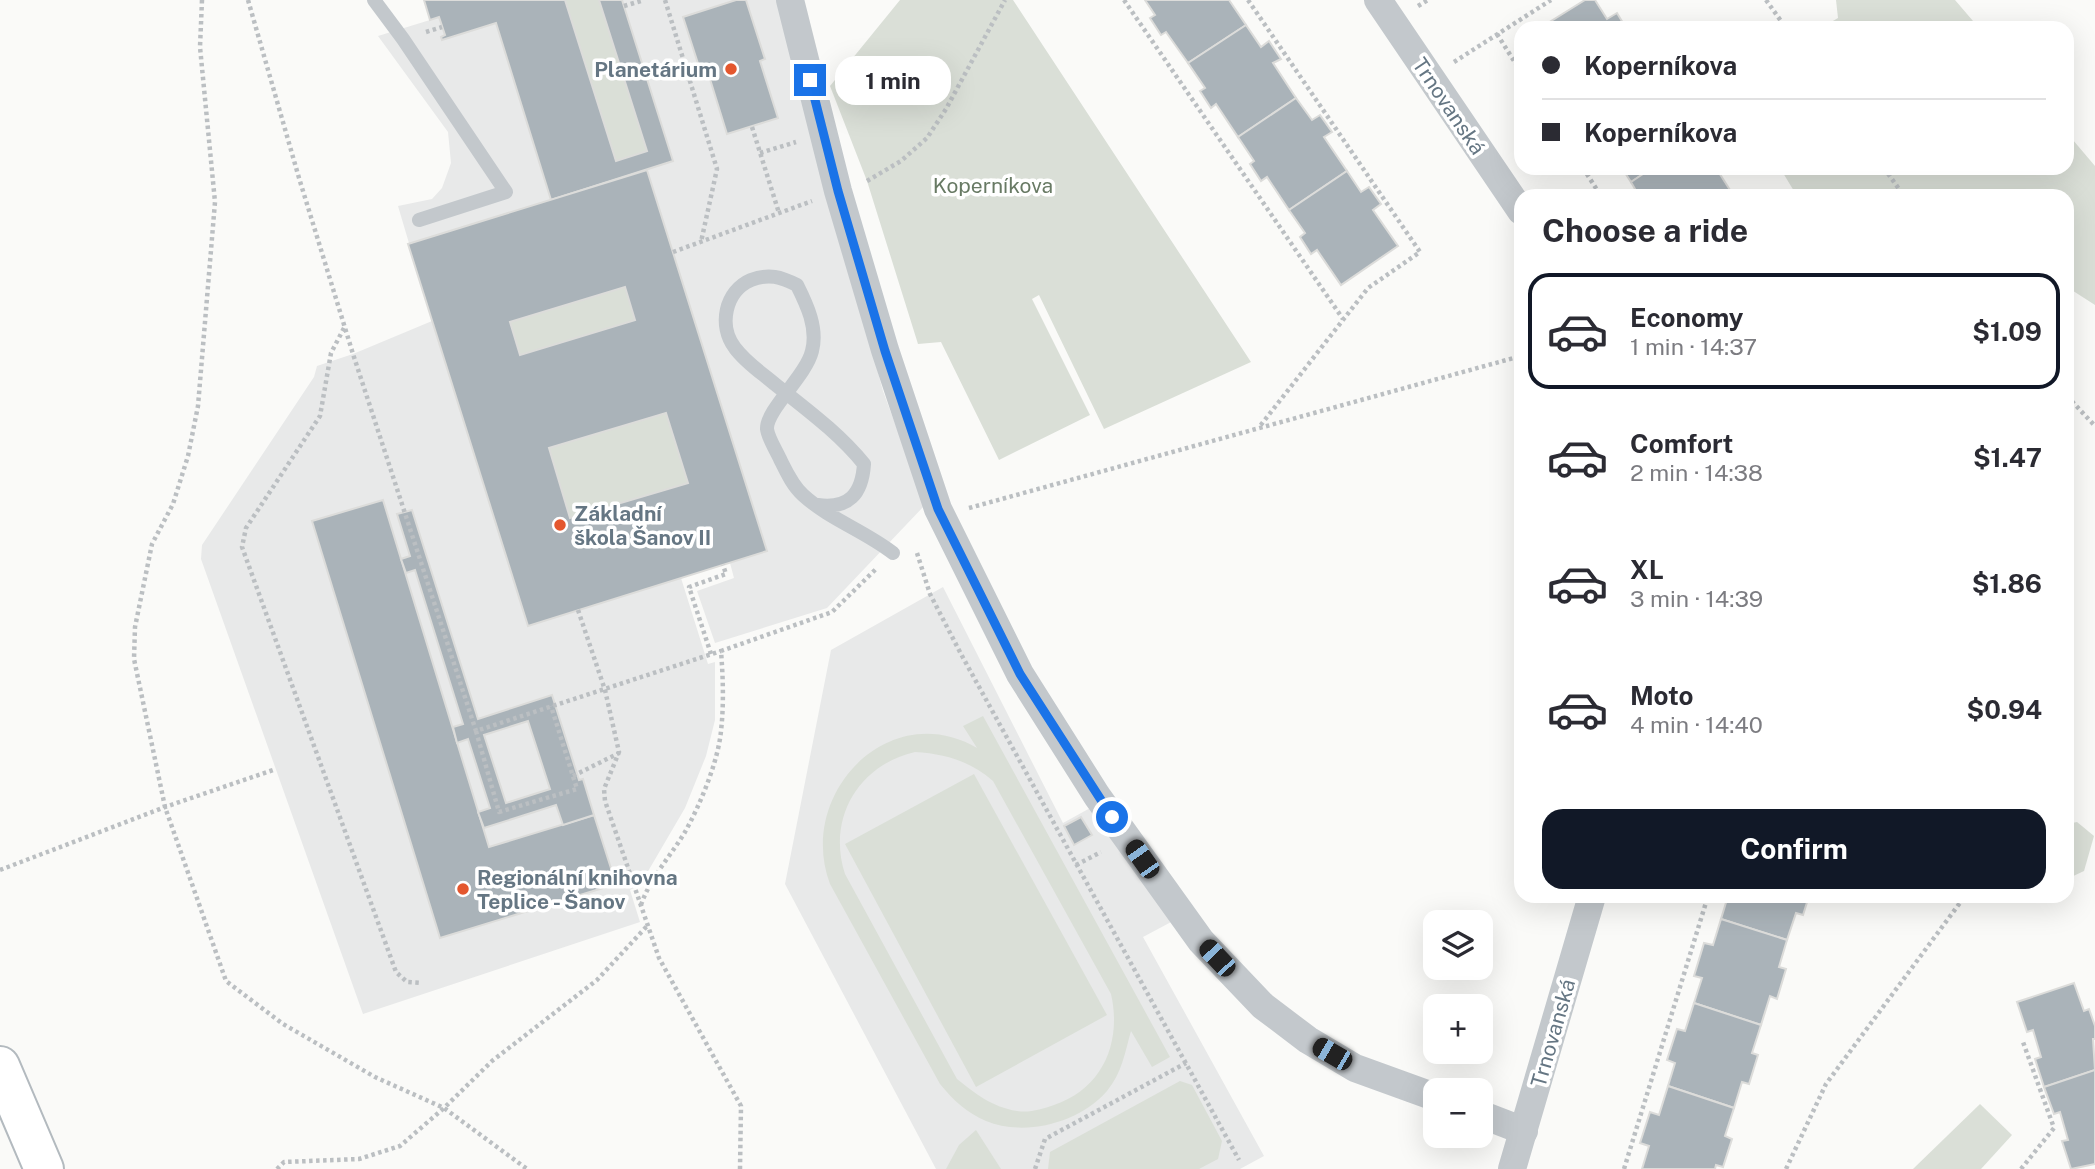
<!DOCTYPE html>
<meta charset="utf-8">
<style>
:root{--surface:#fff;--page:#f2f2f3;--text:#2b2b33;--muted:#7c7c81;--line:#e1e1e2;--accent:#111827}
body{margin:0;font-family:"Public Sans",sans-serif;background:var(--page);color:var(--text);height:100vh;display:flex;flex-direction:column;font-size:26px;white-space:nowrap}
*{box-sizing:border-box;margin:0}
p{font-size:23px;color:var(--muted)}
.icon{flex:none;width:38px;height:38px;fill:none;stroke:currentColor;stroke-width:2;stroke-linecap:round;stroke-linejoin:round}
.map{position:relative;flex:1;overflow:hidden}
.sheet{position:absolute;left:1514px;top:189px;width:560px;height:714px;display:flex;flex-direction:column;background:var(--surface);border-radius:21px;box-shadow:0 7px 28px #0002}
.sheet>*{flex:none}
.guide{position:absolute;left:1514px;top:21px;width:560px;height:154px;border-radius:21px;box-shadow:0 7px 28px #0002;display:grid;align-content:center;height:154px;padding:0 28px;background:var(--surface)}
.controls{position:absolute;left:1423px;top:910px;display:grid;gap:14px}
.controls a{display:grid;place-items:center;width:70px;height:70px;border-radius:14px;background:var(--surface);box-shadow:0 7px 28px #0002;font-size:35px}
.end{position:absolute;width:32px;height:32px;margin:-16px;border:9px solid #1a73e8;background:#fff;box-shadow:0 0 0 4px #fff}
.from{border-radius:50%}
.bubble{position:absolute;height:49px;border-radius:21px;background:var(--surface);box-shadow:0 7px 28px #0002;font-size:23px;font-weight:700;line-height:49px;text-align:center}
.car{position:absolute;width:21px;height:42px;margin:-21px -10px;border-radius:9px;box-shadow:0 0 5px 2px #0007;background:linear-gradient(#222 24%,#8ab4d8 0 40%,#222 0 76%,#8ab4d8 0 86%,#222 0)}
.guide b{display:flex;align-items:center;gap:24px;height:66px;font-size:26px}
.guide b+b{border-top:2px solid var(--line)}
.guide i{width:18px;height:18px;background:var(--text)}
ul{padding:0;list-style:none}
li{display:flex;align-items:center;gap:21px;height:116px;margin:0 14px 10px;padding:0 14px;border:4px solid transparent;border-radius:21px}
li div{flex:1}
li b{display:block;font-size:26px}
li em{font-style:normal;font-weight:700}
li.current{border-color:var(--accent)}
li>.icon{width:63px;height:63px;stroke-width:1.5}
h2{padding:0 28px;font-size:32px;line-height:84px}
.action{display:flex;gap:14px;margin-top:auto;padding:14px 28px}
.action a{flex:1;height:80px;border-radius:21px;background:var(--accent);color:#fff;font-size:28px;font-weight:700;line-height:80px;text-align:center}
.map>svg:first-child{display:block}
</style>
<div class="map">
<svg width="2095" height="1169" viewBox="0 0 2095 1169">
<rect width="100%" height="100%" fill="#fafaf8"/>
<g fill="#e8e9e9">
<polygon points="424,0 778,0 883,391 925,505 827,608 715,643 697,591 734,578 730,563 681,578 708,664 715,662 715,720 706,756 685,808 640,885 630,890 640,922 363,1014 201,559 202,545 314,377 317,366 353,354 432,321 398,206 432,199 442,188 451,163 448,132 378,36 430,20"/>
<polygon points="943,587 1063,823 1092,807 1173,921 1143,937 1264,1156 1240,1169 936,1169 785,884 831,650"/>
</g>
<g fill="#dadfd7" fill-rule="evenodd">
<polygon points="565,0 599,0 647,151 616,161"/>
<polygon points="900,0 1013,0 1251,362 1104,429 1039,295 1032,299 1090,415 999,460 941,342 918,344 867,181 830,86"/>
<polygon points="1836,0 1955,0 1979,28 1821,28 1838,18"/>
<polygon points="2067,133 2095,166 2095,305 2067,287 2067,196 1797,196 1780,168 2067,168"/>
<polygon points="625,287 635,320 520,355 510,322"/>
<polygon points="666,413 688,483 570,518 549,448"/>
<path d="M983 716 1170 1057 1152 1067 1131 1031C1125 1052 1122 1073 1107 1091 1079 1123 1025 1137 986 1121 967 1113 953 1100 940 1084L830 884C796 793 890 697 977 748L963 726ZM915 752C946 754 970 761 993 781L1111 994C1122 1042 1103 1089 1054 1105 1042 1109 1030 1113 1017 1111 992 1107 976 1094 957 1079L845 874C827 819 858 765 915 752Z"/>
<polygon points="974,774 1107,1015 976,1087 845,844"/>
<polygon points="2077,822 2094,836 2084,871 2067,879 2067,824"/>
<polygon points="1180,1081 1192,1085 1222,1141 1218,1159 1199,1169 1048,1169 1050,1152"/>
<polygon points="1980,1104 2012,1135 1981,1169 1913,1169"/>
<polygon points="976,1130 1001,1169 946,1169 959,1145"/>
</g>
<g fill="#aab3b9" stroke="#dcdcda" stroke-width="2" fill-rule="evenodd">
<polygon points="424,0 565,0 616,161 647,151 599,0 622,0 673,161 551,200 496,23 442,40 441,37 445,35 439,17 430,20"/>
<polygon points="736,0 746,0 765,59 760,61 778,118 727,134 709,76 703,79 683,17"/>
<polygon points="1145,0 1229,0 1246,25 1188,63 1166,32 1161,35 1150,18 1155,15"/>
<polygon points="1585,0 1595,0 1607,19 1617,13 1626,28 1540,28"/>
<polygon points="1246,25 1261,47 1269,41 1281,59 1273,63 1296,98 1238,137 1216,104 1211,108 1200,91 1205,88 1188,63"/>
<polygon points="1296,98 1312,120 1320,115 1332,132 1324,137 1347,171 1289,210 1267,177 1261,181 1250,164 1254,161 1238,137"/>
<polygon points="1622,168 1652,168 1631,182"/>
<polygon points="1652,168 1716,168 1730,190 1722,196 1639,196 1631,182"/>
<path d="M647 170 767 551 528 626 408 244ZM625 287 635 320 520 355 510 322ZM666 413 688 483 570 518 549 448Z"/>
<polygon points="1347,171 1361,192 1369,187 1381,204 1373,210 1398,246 1341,285 1317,250 1311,254 1300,237 1305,233 1289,210"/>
<polygon points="383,500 489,847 594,815 616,884 440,938 312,521"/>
<path d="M412 510 478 719 552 695 579 780 583 779 594 815 563 825 556 805 484 828 478 812 490 808 468 739 457 743 453 727 463 724 415 570 406 573 401 559 410 556 397 514ZM528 721 550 789 506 803 484 735Z"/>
<polygon points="1081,817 1092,835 1074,845 1064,826"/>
<polygon points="1728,896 1809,896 1803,915 1796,913 1787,940 1721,919"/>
<polygon points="1721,919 1787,940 1779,967 1786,969 1777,999 1770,996 1761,1025 1694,1003 1702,978 1694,976 1704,943 1713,945"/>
<polygon points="2074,983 2084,1011 2089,1009 2095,1026 2095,1039 2093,1039 2095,1070 2044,1087 2035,1059 2041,1057 2033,1030 2027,1032 2017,1002"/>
<polygon points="1694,1003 1761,1025 1752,1053 1758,1055 1749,1084 1742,1082 1734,1108 1668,1086 1675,1063 1667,1060 1677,1029 1685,1031"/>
<polygon points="2095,1070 2095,1164 2071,1169 2062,1141 2068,1140 2060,1112 2054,1114 2044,1087"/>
<polygon points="1668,1086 1734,1108 1725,1136 1732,1139 1723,1167 1716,1165 1715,1169 1642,1169 1649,1146 1640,1143 1650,1112 1659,1115"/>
</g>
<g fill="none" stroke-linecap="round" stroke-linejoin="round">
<g stroke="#b3babf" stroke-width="42">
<polyline id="secondary" points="0,1066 44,1169"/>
</g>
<g stroke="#bbbfc2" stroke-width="4.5" stroke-dasharray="3.5 3.5" stroke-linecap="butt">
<polyline points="202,0 200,47 215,202 198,406 188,456 173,504 152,544 135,627 134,659 165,807 226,981 283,1024 375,1077 444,1108 527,1169"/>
<polyline points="248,0 299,178 353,354 476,731 721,651"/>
<polyline points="665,0 717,169 701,242"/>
<polyline points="1124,0 1343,319"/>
<polyline points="1248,0 1420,252 1368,288 1260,426"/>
<polyline points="1766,0 1786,28"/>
<polyline points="624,6 644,0"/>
<polyline points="1418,6 1428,0"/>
<polyline points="426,32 442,27"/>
<polyline points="1497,34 1521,72"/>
<polyline points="1454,62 1551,0"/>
<polyline points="752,127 779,213"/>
<polyline points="760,153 796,142"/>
<polyline points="1583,168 1601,196"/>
<polyline points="1884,168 1904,196"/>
<polyline points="867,181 901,161 927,138 946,109 1005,0"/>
<polyline points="673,252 812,201"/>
<polyline points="344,328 331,353 320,416 246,528 242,547 396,972 407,982 421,983"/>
<polyline points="2067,396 2095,426"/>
<polyline points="969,508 1521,356"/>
<polyline points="917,553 930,594 961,654 1239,1160"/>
<polyline points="578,610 605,690 619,752 604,789 605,801 659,958 741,1106 740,1169"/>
<polyline points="711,654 689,587 726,574 723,565"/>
<polyline points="476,731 499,812 577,789 551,706"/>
<polyline points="573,776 619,753"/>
<polyline points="1076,865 1101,852"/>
<polyline points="0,870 165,807 276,769"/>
<path d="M641 905C650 878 670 857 685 832 700 805 718 762 721 731 724 704 723 677 721 651L832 612 876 569"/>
<polyline points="277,1169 284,1162 359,1159 400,1146 444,1108 492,1061 597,980 648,925"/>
<polyline points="1035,1169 1045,1139 1186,1063"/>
<polyline points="1624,1169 1708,896"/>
<polyline points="1786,1169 1826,1084 1965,896"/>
<polyline points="2021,1169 2054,1128 2023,1042"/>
</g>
<g stroke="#c3c8cc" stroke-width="14">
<polyline points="374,0 403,39 506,192 419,220"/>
<path d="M818 505C849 509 862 494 864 464 839 433 806 409 776 385 762 373 746 363 735 348 718 326 725 291 751 280 769 273 781 277 797 285 807 305 818 328 812 351 806 376 766 410 767 429 768 438 776 450 780 459 786 471 792 485 803 495 829 519 865 531 893 553"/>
</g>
<g stroke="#c3c8cc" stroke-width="28">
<polyline points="790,0 838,191 885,350 938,509 1020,674 1097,796 1201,941 1263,1006 1308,1040 1355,1068 1435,1097"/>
<polyline points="1378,0 1521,211"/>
<polyline points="1480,1114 1524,1131"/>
<polyline points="1512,1169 1592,896"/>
</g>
<use href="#secondary" stroke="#fff" stroke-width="38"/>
</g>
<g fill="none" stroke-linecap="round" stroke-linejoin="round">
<polyline stroke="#1a73e8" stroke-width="9" points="810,80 838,191 885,351 938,509 1020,674 1112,817"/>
</g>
<g fill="#e4572e" stroke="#fff" stroke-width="2.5">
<circle cx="731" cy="69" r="7"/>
<circle cx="560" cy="525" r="7"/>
<circle cx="463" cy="889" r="7"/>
</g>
<g text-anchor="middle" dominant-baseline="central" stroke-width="7" stroke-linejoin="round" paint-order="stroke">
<g font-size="21" font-weight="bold" fill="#657683" stroke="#fff" text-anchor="start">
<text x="717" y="69" text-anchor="end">Planetárium</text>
<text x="574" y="513">Základní<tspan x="574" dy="24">škola Šanov II</tspan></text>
<text x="477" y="877">Regionální knihovna<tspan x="477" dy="24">Teplice - Šanov</tspan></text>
</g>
<g font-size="21" fill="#657683" stroke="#fff">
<text transform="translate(1449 106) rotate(56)">Trnovanská</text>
<text transform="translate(1553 1033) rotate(-74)">Trnovanská</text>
</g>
<g font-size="21" fill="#687a64" stroke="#fff">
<text x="993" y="185">Koperníkova</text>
</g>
</g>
</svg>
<div class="controls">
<a><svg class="icon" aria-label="layers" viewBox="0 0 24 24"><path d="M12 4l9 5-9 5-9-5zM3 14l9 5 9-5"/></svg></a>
<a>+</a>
<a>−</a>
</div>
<i class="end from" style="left:1112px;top:817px"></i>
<i class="end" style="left:810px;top:80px"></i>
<div class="bubble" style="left:835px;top:56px;width:116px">1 min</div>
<i class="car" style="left:1142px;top:859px;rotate:325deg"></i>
<i class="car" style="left:1217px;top:958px;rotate:317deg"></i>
<i class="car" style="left:1332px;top:1054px;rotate:300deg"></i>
<div class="guide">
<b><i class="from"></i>Koperníkova</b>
<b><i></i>Koperníkova</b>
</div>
<section class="sheet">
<h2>Choose a ride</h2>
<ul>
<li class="current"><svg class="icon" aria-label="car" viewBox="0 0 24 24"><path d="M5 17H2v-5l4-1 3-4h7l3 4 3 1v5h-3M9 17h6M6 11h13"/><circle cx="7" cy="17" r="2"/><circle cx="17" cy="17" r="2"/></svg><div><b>Economy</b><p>1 min · 14:37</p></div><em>$1.09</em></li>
<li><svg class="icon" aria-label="car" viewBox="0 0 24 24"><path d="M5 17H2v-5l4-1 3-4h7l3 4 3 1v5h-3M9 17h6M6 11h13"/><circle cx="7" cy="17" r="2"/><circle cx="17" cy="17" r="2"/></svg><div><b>Comfort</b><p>2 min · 14:38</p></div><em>$1.47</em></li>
<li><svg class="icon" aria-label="car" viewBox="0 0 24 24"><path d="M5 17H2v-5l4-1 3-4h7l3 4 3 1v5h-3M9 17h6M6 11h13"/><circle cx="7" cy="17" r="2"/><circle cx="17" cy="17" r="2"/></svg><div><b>XL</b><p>3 min · 14:39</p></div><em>$1.86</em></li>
<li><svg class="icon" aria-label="car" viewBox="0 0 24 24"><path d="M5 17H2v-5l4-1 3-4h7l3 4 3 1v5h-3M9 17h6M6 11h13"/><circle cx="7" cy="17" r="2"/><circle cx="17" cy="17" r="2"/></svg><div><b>Moto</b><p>4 min · 14:40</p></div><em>$0.94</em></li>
</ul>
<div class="action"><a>Confirm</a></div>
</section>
</div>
